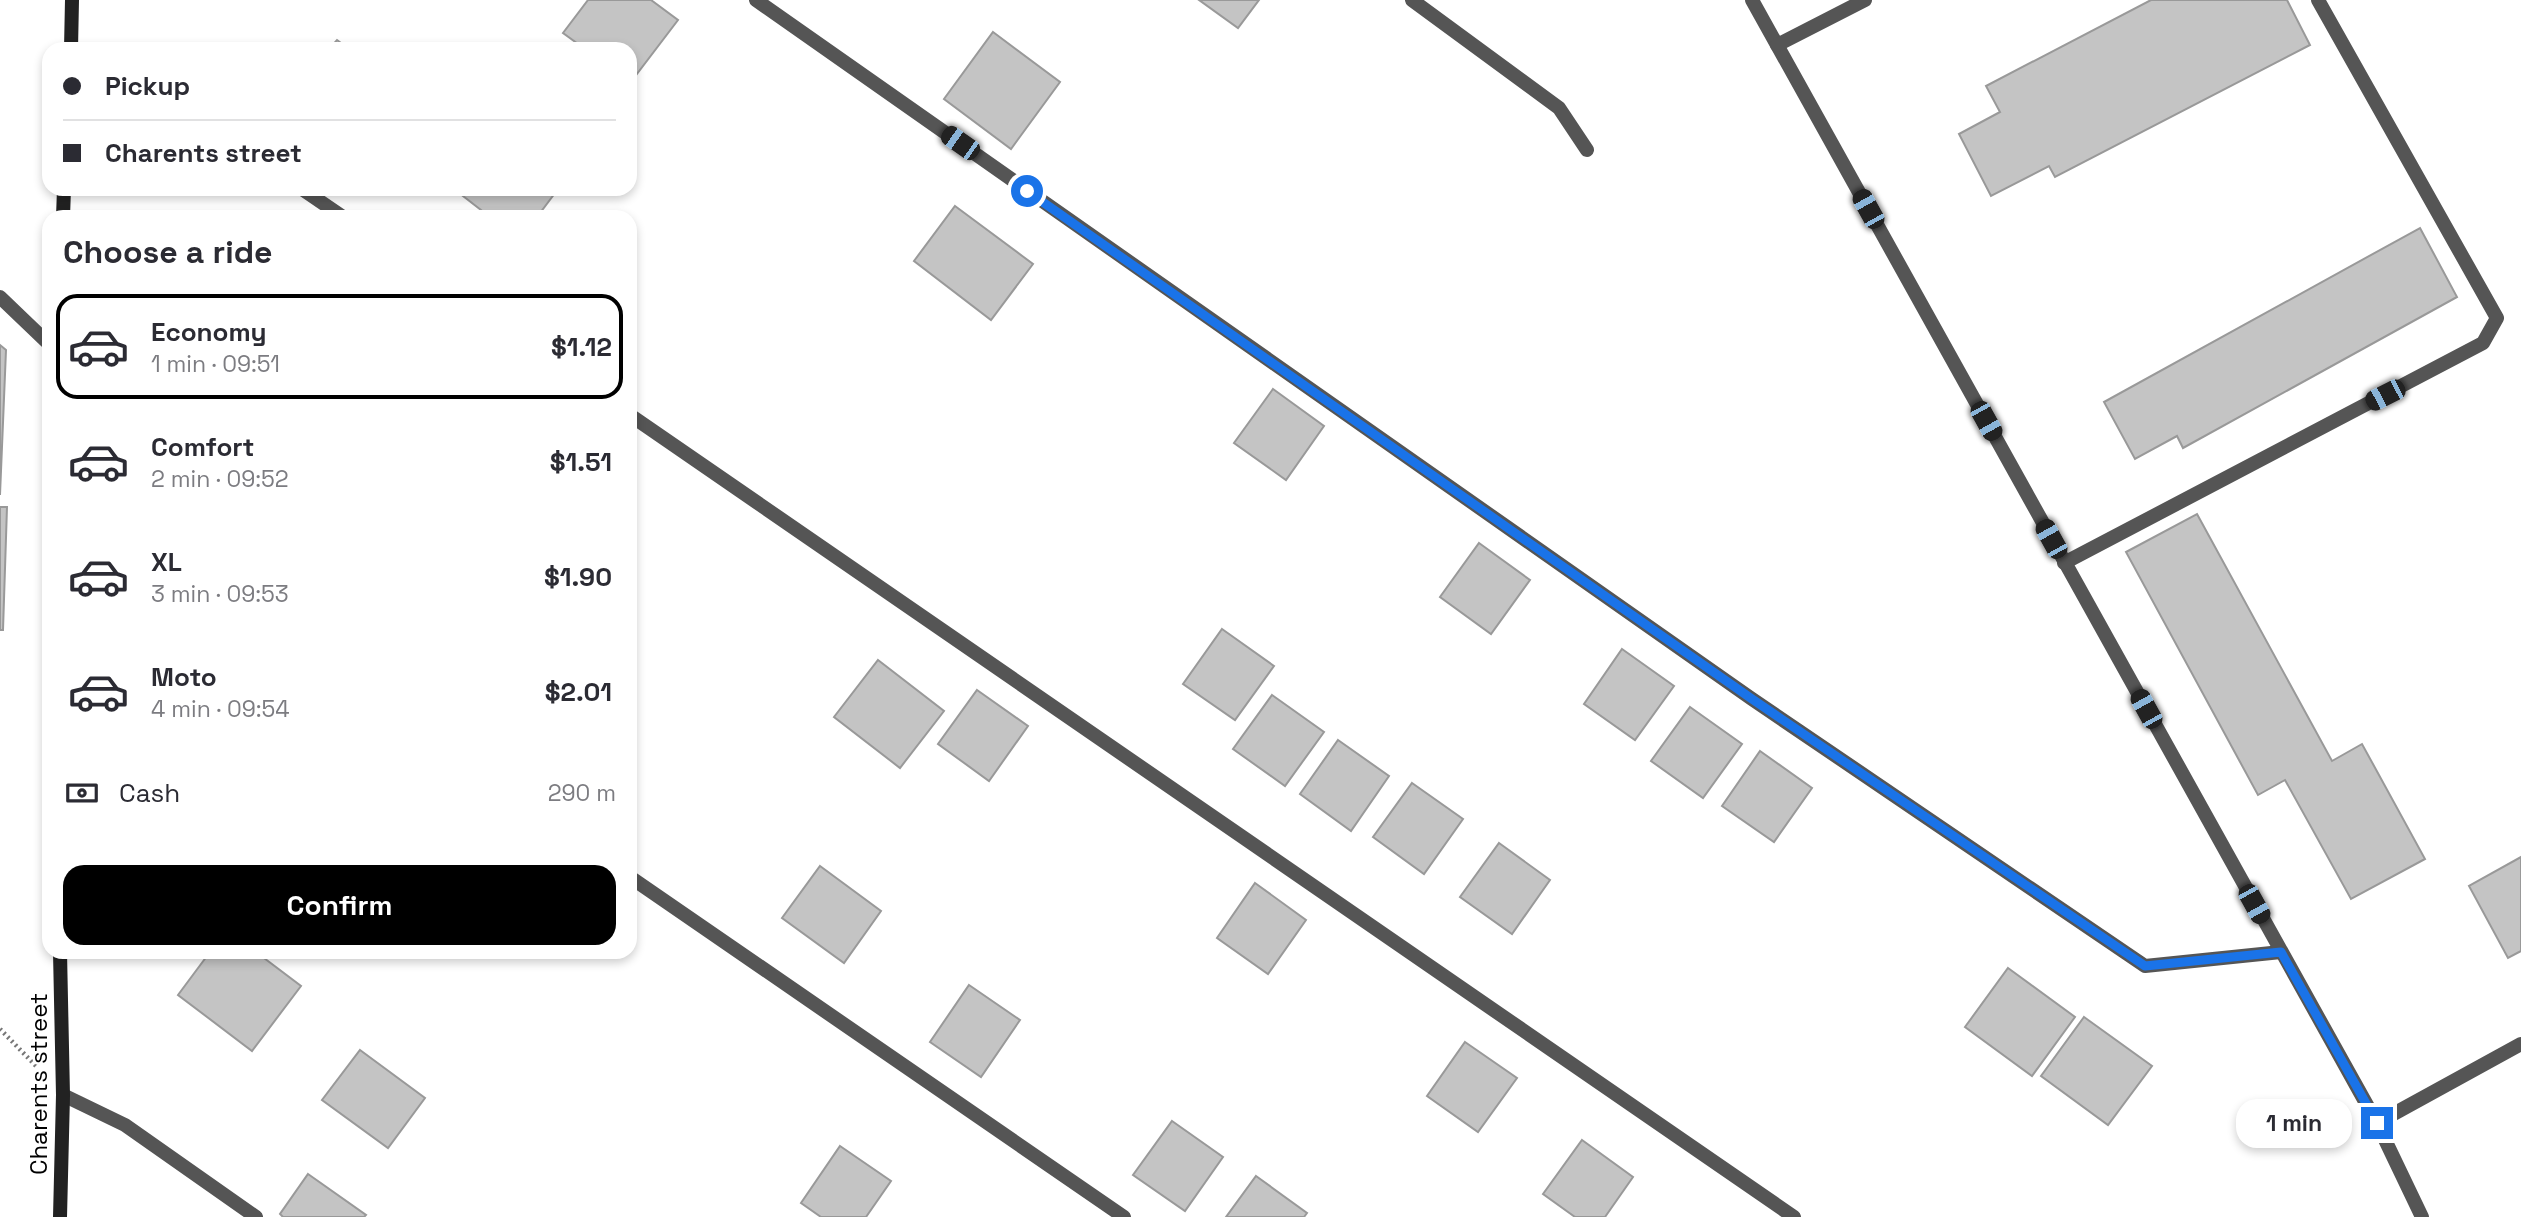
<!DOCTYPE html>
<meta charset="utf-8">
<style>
:root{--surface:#fff;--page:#f2f2f3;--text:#2b2b33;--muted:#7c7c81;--line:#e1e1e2;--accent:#000}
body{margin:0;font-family:"Space Grotesk",sans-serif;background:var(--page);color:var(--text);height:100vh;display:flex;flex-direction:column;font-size:26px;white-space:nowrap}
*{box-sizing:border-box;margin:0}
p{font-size:23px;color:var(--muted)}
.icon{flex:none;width:38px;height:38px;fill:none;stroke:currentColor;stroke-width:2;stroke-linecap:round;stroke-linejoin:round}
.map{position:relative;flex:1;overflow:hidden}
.drawer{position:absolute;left:42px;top:210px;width:595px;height:749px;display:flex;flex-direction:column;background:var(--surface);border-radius:21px;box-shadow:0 4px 10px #0003}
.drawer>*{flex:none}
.top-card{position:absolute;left:42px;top:42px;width:595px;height:154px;border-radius:21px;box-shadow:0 4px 10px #0003;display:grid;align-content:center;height:154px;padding:0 21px;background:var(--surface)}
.end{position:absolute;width:32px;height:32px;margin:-16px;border:9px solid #1a73e8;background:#fff;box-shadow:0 0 0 4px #fff}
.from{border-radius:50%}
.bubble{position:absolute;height:49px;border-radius:21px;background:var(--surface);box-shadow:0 4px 10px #0003;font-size:23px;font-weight:700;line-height:49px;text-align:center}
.car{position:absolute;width:21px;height:42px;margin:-21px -10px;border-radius:9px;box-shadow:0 0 5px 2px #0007;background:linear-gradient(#222 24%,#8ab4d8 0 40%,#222 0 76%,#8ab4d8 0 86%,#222 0)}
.top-card b{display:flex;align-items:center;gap:24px;height:66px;font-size:26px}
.top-card b+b{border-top:2px solid var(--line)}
.top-card i{width:18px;height:18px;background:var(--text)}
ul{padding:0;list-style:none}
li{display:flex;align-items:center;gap:21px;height:105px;margin:0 14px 10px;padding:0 7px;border:4px solid transparent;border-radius:21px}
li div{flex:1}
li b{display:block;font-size:26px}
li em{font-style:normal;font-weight:700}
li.selected{border-color:var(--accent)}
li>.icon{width:63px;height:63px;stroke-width:1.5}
h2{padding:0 21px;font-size:32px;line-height:84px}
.pay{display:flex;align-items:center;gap:18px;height:77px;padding:0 21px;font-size:26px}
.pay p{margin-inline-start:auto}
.primary-button{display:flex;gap:14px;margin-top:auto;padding:14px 21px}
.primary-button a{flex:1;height:80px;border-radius:21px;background:var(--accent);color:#fff;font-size:28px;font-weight:700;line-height:80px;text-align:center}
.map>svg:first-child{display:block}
</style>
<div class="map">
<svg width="2521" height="1217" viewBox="0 0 2521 1217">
<rect width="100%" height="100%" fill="#fff"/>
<g fill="#c4c4c4" stroke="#999" stroke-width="2">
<polygon points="588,0 651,0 678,20 630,83 630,49 585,49 563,33"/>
<polygon points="1199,0 1259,0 1238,28"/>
<polygon points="2151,0 2287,0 2310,45 2055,177 2049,166 1991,196 1959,134 2000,112 1986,86"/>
<polygon points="993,32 1060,82 1011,149 944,99"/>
<polygon points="337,40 349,49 329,49"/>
<polygon points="454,189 558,189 537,217 490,217"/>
<polygon points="955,206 1033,264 991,320 914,261"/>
<polygon points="2420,228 2457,297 2183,448 2177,436 2135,459 2104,402"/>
<polygon points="0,345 6,350 0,495"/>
<polygon points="1273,389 1324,426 1286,480 1234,443"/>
<polygon points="0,507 7,507 3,630 0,630"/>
<polygon points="2197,514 2332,761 2362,744 2425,859 2351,899 2285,780 2258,795 2126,552"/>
<polygon points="1479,543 1530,580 1491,634 1440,597"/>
<polygon points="1222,629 1274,666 1235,720 1183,684"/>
<polygon points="1622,649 1674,686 1635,740 1584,704"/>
<polygon points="878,660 944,711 900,768 834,717"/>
<polygon points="977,690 1028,726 989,781 938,744"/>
<polygon points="1272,695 1324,732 1285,786 1233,749"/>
<polygon points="1690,707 1742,744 1703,798 1651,761"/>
<polygon points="1338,740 1389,776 1351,831 1300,794"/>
<polygon points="1760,751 1812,788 1774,842 1722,806"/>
<polygon points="1412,783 1463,819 1424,874 1373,837"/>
<polygon points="1499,843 1550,880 1512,934 1460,897"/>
<polygon points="2521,857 2521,951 2508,958 2469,886"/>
<polygon points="820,866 881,911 844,963 782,918"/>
<polygon points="1255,883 1306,920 1268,974 1217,938"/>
<polygon points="210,952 256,952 301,986 252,1051 178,995"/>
<polygon points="2008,968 2075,1017 2032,1076 1965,1027"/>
<polygon points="969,985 1020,1020 981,1077 930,1042"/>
<polygon points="2084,1017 2152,1066 2108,1125 2041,1076"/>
<polygon points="1465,1042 1517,1078 1478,1132 1427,1096"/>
<polygon points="360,1050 425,1098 388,1148 322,1100"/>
<polygon points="1172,1121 1223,1157 1185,1211 1133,1175"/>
<polygon points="1582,1140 1633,1177 1605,1217 1575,1217 1543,1194"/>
<polygon points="840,1146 891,1181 866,1217 821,1217 801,1203"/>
<polygon points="308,1174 366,1215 364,1217 283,1217 280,1214"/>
<polygon points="1256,1176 1307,1213 1304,1217 1226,1217"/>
</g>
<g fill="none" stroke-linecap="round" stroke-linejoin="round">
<polyline stroke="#777" stroke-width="4.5" stroke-dasharray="2 3.5" stroke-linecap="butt" points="0,1029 36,1066"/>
<polyline stroke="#555" stroke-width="14" points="1412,0 1559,108 1587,150"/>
<g stroke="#555" stroke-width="14">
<polyline points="756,0 1752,699 2145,966 2281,952"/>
<polyline points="1752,0 2377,1123 2422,1217"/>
<polyline points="1777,45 1865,0"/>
<polyline points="302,189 343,217"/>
<polyline points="0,297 49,344"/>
<polyline points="630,415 1794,1217"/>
<polyline points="2064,563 2483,343 2497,318 2318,0"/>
<polyline points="630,877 1124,1217"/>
<polyline points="63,1095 125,1125 256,1217"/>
<polyline points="2377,1123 2521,1044"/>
</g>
<g stroke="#222" stroke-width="14">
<polyline points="71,49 72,0"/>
<polyline points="63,217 64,189"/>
<polyline points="60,1217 63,1095 60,952"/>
</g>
</g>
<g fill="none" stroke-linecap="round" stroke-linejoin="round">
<polyline stroke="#1a73e8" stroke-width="9" points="1027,191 1752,699 2145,966 2281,952 2377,1123"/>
</g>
<g text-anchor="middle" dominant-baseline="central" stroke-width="5" stroke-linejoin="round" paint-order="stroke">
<g font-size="24" fill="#000" stroke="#fff">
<text transform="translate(38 1084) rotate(-90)">Charents street</text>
</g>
</g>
</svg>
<i class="end from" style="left:1027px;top:191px"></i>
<i class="end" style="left:2377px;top:1123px"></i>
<div class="bubble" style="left:2236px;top:1099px;width:116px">1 min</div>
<i class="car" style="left:960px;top:143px;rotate:305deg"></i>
<i class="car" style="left:1868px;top:209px;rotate:331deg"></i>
<i class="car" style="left:2385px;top:395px;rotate:243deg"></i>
<i class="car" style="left:1986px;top:421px;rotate:151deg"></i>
<i class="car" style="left:2051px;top:539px;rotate:331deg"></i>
<i class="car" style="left:2146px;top:709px;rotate:331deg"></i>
<i class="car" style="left:2254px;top:904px;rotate:151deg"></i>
<div class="top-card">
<b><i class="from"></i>Pickup</b>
<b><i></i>Charents street</b>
</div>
<section class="drawer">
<h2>Choose a ride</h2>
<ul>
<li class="selected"><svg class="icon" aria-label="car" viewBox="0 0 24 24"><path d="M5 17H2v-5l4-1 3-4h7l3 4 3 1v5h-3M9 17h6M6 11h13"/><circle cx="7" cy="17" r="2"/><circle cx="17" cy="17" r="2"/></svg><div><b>Economy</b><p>1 min · 09:51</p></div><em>$1.12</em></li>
<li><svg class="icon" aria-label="car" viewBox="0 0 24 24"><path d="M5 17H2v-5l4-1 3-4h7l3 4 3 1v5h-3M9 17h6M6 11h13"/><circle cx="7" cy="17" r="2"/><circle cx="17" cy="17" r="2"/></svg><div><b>Comfort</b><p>2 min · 09:52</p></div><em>$1.51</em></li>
<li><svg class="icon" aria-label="car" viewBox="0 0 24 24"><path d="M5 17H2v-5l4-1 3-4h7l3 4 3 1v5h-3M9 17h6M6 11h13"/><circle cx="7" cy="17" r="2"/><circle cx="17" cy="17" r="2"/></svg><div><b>XL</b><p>3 min · 09:53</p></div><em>$1.90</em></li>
<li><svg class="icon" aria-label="car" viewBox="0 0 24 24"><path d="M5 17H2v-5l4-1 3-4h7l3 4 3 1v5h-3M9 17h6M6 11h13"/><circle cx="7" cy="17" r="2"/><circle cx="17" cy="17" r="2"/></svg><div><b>Moto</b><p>4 min · 09:54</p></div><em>$2.01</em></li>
</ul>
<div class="pay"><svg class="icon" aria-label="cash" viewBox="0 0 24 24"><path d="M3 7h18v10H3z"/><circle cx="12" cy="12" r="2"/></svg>Cash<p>290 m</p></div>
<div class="primary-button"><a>Confirm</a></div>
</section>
</div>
